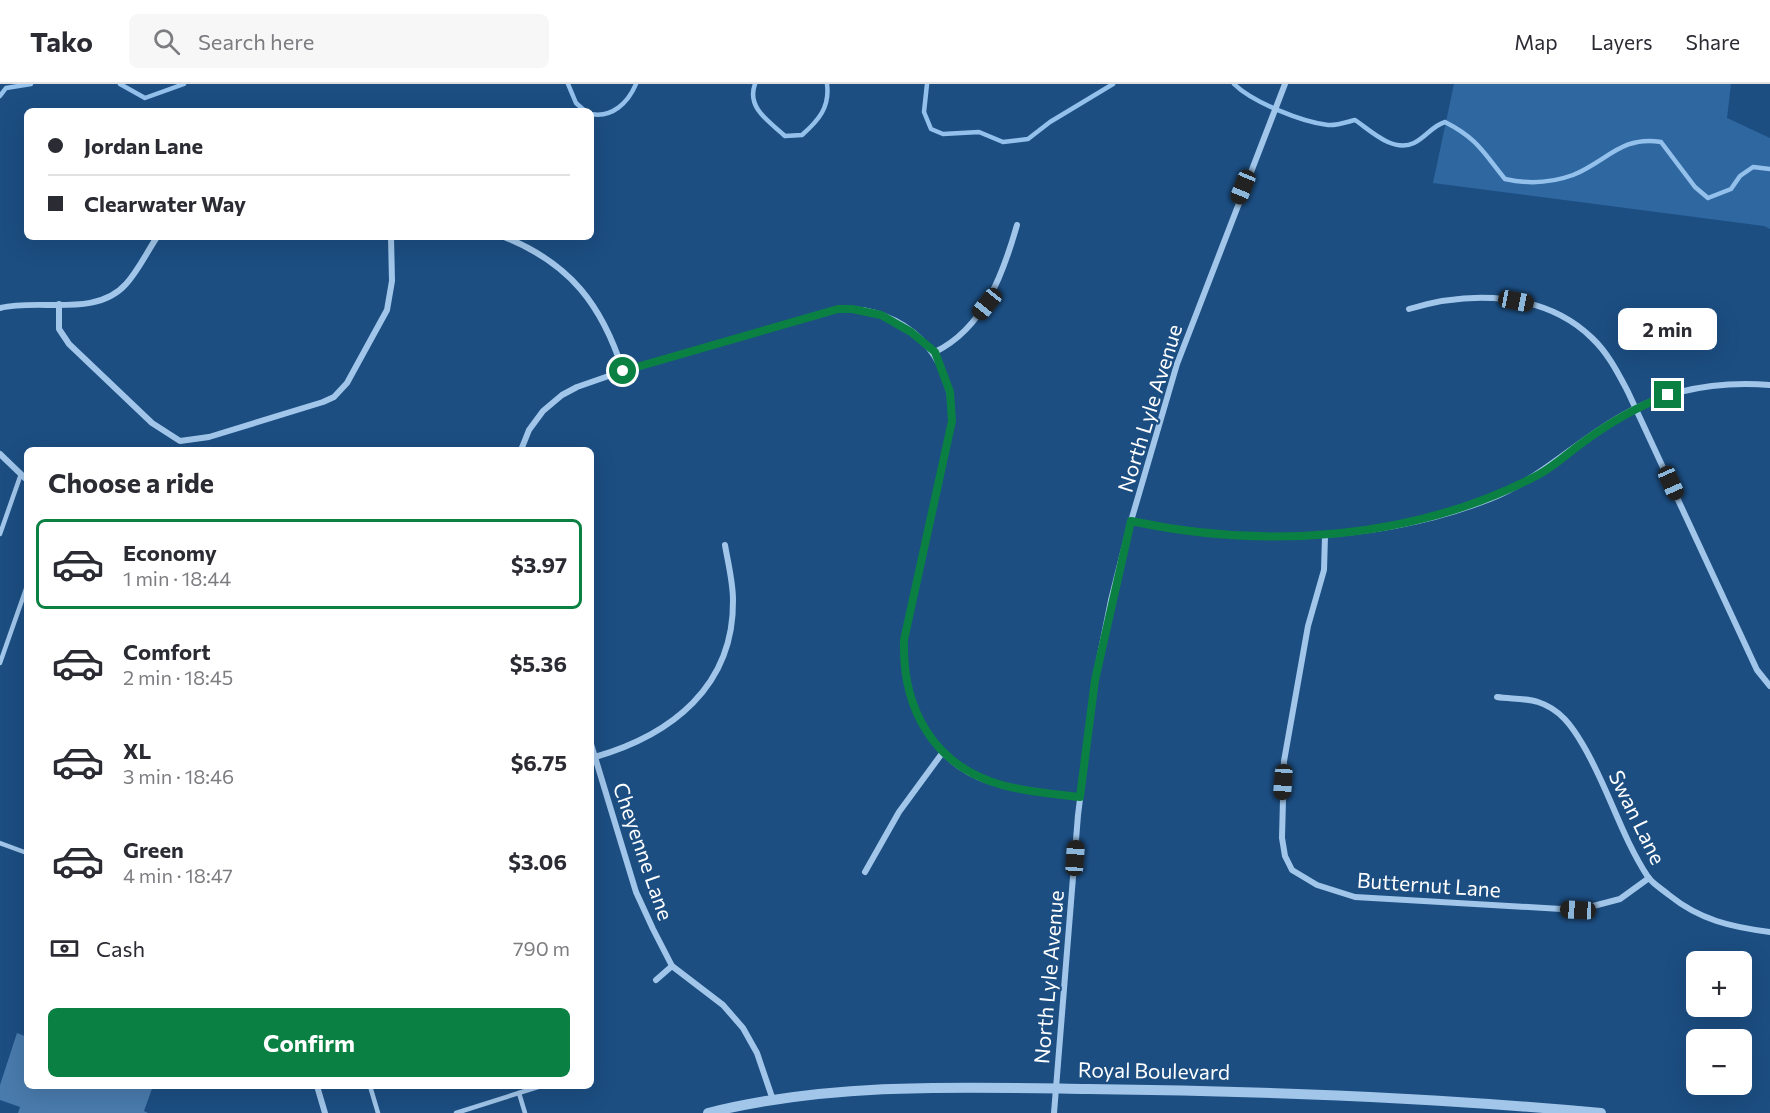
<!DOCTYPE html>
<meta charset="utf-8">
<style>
:root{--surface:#fff;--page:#f7f7f7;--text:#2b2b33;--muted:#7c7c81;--line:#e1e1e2;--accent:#0b8043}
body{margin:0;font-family:Commissioner,sans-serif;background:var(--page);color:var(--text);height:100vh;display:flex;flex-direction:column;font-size:22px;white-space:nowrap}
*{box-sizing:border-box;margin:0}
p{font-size:20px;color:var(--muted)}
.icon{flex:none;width:33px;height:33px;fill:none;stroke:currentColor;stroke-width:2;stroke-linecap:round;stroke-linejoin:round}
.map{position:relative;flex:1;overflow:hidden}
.details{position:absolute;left:24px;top:363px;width:570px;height:642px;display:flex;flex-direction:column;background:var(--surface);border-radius:9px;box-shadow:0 6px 24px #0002}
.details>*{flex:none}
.hud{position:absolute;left:24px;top:24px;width:570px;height:132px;border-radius:9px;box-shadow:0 6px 24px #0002;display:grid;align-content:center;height:132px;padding:0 24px;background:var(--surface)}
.buttons{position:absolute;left:1686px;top:867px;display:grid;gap:12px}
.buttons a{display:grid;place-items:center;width:66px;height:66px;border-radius:9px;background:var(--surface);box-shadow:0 6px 24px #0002;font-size:30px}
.end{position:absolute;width:27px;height:27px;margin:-14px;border:8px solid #0b8043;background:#fff;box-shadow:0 0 0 3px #fff}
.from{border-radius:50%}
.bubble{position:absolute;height:42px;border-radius:9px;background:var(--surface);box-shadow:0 6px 24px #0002;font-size:20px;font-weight:700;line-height:42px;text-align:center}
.car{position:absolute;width:18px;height:36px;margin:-18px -9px;border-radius:8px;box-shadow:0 0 4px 2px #0007;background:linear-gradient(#222 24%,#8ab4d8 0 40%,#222 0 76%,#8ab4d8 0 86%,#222 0)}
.hud b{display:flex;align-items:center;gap:21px;height:57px;font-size:22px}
.hud b+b{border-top:2px solid var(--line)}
.hud i{width:15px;height:15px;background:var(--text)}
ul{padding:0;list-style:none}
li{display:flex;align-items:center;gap:18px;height:90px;margin:0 12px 9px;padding:0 12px;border:3px solid transparent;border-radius:9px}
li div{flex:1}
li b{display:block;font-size:22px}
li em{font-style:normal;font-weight:700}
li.selected{border-color:var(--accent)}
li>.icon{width:54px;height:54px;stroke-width:1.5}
h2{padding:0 24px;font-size:27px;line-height:72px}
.pay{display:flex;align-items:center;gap:15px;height:66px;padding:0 24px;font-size:22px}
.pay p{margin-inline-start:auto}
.action{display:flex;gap:12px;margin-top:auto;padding:12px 24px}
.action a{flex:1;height:69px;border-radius:9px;background:var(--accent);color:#fff;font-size:24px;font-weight:700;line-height:69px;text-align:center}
header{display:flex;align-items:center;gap:36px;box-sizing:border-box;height:84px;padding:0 30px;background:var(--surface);border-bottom:2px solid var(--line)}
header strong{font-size:28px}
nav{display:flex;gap:33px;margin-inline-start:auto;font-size:21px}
.search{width:420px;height:54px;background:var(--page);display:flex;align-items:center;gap:15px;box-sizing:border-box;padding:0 21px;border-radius:9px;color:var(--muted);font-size:22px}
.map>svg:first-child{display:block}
</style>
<header>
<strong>Tako</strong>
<div class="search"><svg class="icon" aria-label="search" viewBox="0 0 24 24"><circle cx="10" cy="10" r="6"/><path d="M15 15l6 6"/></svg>Search here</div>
<nav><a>Map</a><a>Layers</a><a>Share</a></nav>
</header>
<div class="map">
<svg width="1770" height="1029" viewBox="0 0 1770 1029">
<rect width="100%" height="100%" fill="#1c4e82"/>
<polygon fill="#2f68a1" points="1454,0 1731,0 1727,34 1770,54 1770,145 1764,142 1433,99"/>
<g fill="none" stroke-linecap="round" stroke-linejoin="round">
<g stroke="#94c1ec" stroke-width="4.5">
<polyline points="120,0 145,14 184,0"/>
<polyline points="568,0 576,19 585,27"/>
<path d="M755 0C746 24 770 38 785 52L802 51C819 36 830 23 827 0"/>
<polyline points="927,0 924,28 931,45 943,50 979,48 1003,58 1028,55 1050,38 1113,0"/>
<path d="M1234 0C1252 18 1302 38 1328 41 1336 42 1347 38 1355 36 1371 47 1393 69 1414 59 1426 53 1432 42 1445 38 1478 55 1483 68 1505 95 1527 100 1551 99 1573 91 1606 78 1622 51 1661 58L1695 103 1708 114 1731 105 1740 92 1753 83 1770 85"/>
<polyline points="0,12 6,4 31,0"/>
<path d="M591 30C612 34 628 19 636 0"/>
</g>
</g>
<polygon fill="#497bad" points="17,949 27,953 27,1002 153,1002 144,1027 148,1029 18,1029 20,1023 0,1016 0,1001"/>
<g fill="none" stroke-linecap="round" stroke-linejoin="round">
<g stroke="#a1c6ea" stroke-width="4.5">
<polyline points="0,450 21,390"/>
<polyline points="0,579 27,502"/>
<polyline points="0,759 27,769"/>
<polyline points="370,1002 378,1029"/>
<polyline points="519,1009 525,1029"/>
<polyline points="456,1029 541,1002"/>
</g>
<g stroke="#a1c6ea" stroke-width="6">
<path d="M504 153C570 179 602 221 623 287"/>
<polyline points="59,220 59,245 69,260 152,339 180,357 209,353 323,318 334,313 347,299 387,226 392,197 391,153"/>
<path d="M0 224C39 214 96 234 126 200 138 187 147 168 157 153"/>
<path d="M1409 225C1469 207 1544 207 1592 254 1608 269 1618 289 1628 308L1757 586 1770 602"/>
<path d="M935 268C984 244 1003 190 1017 141"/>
<path d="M521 366 529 346 543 327 562 311 577 303 623 287 838 225C906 222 953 271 952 337L904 556C902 615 928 676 988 697 1018 707 1049 709 1080 713"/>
<polyline points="0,370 27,396"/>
<path d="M1131 437C1246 462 1380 458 1490 415 1540 395 1575 358 1621 332 1666 306 1718 297 1770 301"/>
<polyline points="1325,452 1324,486 1308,542 1284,677 1282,754 1285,772 1292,786 1317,801 1355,813 1578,826 1620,815 1649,794"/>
<path d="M1497 613C1509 615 1526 614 1538 618 1560 625 1572 642 1583 661 1608 703 1621 752 1648 793 1653 800 1662 805 1669 811 1700 836 1731 843 1770 848"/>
<polyline points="591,660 636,808 653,845 672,882 723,921 743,944 757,969 773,1016"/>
<path d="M595 673C671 651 734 603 733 516 733 498 728 479 725 461"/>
<polyline points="865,788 899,728 943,668"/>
<polyline points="656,896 672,882"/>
<polyline points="317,1002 325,1029"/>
<polyline points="1054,1029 1078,731 1095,596 1111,516 1131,437 1177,280 1285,0"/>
</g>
<path stroke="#a1c6ea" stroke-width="10" d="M708 1029C830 998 963 1003 1088 1005 1260 1007 1430 1013 1601 1029"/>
</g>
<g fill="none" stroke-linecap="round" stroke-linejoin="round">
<path stroke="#0b8043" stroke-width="8" d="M623 287 838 225H852L881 231 911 248 935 268 950 308 952 337 904 556C902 624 933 682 1002 701 1027 708 1054 710 1080 713L1095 596 1131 437C1266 466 1414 456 1538 391 1553 383 1567 370 1582 359 1609 339 1636 323 1668 311"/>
</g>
<g text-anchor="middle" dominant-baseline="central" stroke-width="4.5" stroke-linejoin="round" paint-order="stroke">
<g font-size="21" fill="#fff" stroke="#1c4e82">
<text transform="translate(1149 324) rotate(-73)">North Lyle Avenue</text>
<text transform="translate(1638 733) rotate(64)">Swan Lane</text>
<text transform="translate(644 767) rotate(71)">Cheyenne Lane</text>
<text transform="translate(1429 800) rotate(4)">Butternut Lane</text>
<text transform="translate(1048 893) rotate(-85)">North Lyle Avenue</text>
<text transform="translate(1154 986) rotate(1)">Royal Boulevard</text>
</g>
</g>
</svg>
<div class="buttons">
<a>+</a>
<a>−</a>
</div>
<i class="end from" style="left:623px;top:287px"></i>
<i class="end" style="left:1668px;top:311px"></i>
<div class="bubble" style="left:1618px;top:224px;width:99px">2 min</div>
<i class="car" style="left:1243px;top:103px;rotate:202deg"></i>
<i class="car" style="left:1516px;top:217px;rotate:101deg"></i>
<i class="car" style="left:987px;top:220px;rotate:219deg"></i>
<i class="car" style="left:1671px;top:399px;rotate:156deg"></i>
<i class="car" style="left:1283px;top:698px;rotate:184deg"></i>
<i class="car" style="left:1075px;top:774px;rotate:4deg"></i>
<i class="car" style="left:1578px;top:826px;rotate:273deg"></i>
<div class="hud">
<b><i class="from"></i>Jordan Lane</b>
<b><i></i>Clearwater Way</b>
</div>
<section class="details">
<h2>Choose a ride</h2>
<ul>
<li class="selected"><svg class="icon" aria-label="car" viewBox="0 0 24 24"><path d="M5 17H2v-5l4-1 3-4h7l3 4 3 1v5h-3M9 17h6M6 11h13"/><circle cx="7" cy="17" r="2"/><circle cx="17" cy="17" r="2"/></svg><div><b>Economy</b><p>1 min · 18:44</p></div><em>$3.97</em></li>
<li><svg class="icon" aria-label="car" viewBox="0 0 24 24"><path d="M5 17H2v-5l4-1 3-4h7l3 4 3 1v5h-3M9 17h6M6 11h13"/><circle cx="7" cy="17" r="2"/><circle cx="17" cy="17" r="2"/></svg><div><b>Comfort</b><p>2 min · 18:45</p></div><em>$5.36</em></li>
<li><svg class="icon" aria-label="car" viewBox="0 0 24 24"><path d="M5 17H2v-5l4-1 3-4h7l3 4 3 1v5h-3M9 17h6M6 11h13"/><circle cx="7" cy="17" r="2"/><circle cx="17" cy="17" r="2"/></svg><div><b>XL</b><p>3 min · 18:46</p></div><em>$6.75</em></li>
<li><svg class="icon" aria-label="car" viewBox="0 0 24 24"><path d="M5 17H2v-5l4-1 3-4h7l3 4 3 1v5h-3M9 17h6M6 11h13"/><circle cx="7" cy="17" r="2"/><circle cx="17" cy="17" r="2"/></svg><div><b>Green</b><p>4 min · 18:47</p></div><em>$3.06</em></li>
</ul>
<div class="pay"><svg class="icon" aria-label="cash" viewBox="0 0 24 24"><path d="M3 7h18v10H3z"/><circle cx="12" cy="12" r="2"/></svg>Cash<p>790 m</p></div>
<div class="action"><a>Confirm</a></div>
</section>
</div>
